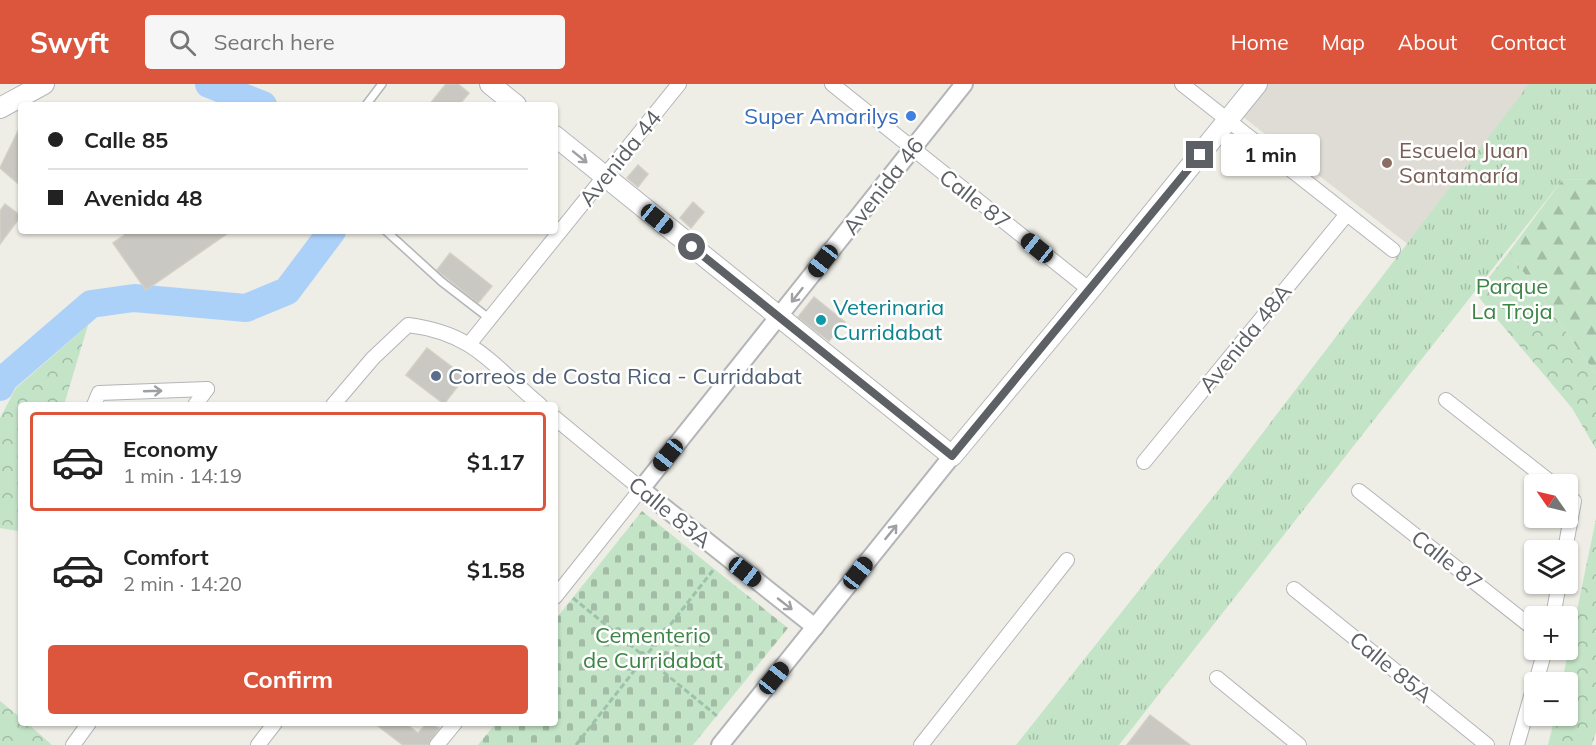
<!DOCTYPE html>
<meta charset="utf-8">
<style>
:root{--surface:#fff;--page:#f6f6f6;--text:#222;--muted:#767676;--line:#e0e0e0;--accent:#dc563e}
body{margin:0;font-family:Mulish,sans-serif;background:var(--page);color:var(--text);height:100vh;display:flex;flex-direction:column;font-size:22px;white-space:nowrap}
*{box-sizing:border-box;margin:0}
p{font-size:20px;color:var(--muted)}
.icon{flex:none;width:33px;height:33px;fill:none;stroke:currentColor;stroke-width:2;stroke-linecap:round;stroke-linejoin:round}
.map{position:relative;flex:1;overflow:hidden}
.drawer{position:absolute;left:18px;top:318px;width:540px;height:324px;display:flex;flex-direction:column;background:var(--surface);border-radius:6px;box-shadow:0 2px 4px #0004}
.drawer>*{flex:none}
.top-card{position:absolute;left:18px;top:18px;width:540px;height:132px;border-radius:6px;box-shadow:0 2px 4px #0004;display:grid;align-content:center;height:132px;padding:0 30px;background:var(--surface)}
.needle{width:39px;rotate:304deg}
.buttons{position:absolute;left:1524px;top:390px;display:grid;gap:12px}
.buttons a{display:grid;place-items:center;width:54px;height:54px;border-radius:6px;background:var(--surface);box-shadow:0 2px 4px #0004;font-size:30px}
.end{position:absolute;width:27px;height:27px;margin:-14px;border:8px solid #5d6065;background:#fff;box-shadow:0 0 0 3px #fff}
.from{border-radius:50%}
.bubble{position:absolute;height:42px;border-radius:6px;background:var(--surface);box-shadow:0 2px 4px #0004;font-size:20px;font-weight:700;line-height:42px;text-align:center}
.car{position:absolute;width:18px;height:36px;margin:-18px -9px;border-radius:8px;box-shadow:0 0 4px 2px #0007;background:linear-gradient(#222 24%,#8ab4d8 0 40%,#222 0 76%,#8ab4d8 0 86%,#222 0)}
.top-card b{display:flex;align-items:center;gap:21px;height:57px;font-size:22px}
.top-card b+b{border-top:2px solid var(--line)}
.top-card i{width:15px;height:15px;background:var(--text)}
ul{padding:10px 0 0;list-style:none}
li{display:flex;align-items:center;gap:18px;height:99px;margin:0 12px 9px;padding:0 18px;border:3px solid transparent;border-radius:6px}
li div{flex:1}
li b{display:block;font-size:22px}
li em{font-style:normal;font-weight:700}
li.active{border-color:var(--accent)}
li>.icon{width:54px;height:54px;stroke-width:1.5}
.primary-button{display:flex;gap:12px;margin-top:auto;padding:12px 30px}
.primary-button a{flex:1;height:69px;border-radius:6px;background:var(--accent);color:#fff;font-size:24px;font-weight:700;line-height:69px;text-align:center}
header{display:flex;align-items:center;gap:36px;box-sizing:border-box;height:84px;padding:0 30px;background:var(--accent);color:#fff}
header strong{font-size:28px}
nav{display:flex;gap:33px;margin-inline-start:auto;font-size:21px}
.search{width:420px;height:54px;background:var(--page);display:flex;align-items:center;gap:15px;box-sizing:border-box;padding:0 21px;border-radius:6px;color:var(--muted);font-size:22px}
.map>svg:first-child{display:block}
</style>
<header>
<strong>Swyft</strong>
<div class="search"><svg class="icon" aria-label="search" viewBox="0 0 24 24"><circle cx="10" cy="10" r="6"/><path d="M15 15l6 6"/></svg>Search here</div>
<nav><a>Home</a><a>Map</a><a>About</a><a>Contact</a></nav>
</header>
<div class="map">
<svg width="1596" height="661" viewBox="0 0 1596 661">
<defs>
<pattern id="grass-tufts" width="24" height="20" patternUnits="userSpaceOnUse" patternTransform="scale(1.5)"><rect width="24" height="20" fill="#c4e4c7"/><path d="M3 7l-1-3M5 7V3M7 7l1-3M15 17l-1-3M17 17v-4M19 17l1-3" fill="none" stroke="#a2bca5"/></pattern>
<pattern id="forest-firs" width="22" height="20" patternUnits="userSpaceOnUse" patternTransform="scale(1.5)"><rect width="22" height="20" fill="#c4e4c7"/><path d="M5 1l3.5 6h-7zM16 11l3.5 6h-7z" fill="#a2bca5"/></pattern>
<pattern id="cemetery-stones" width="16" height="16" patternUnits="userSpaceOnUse" patternTransform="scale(1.5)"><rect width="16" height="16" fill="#c4e4c7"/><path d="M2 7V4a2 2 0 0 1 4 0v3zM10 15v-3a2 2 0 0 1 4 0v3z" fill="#a2bca5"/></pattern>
<pattern id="park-crowns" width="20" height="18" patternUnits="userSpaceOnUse" patternTransform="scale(1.5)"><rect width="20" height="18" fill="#c4e4c7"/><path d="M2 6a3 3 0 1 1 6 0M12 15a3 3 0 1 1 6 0" fill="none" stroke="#a2bca5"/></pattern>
</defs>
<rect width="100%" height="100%" fill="#eeede6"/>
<polygon fill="#dedcd4" points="1267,0 1531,0 1409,161 1242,32"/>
<polygon fill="url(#grass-tufts)" points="1529,0 1596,0 1596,96 1563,95 1119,661 1016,661 1229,393"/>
<polygon fill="url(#forest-firs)" points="1563,95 1596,96 1596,290 1509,168"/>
<polygon fill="url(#cemetery-stones)" points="642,427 788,544 693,661 478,661 496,639 555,639 555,536"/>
<g fill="url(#park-crowns)">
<polygon points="1509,168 1596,290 1596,365 1572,324 1476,210"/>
<polygon points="88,241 64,321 21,321 21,439 18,447 0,444 0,334 16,304"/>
<polygon points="1596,435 1596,648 1592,661 1548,661 1555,632 1568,632 1568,598 1562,598"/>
<polygon points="0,617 21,634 21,639 27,639 52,661 0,661"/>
</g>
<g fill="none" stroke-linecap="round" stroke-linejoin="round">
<g stroke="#acd1f8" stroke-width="28">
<polyline points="209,0 263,21"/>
<polyline points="0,303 4,295 91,220 134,214 246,224 287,207 332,147"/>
</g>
</g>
<g fill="#cac8c2" stroke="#d3cfc4" stroke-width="1.5">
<polygon points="446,0 458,0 469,9 459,21 429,21"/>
<polygon points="21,41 21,102 0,84"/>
<polygon points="638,81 648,90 638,103 627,94"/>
<polygon points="693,118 704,128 691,144 680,134"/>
<polygon points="5,120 21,132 0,160 0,127"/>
<polygon points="130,147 231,147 146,206 113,159"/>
<polygon points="450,169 492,202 478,219 437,186"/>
<polygon points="814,213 845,238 829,257 798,233"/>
<polygon points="427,264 465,293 444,320 406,291"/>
<polygon points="1150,631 1190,661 1127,661"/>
<polygon points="374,639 405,639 418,649 427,639 439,644 428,661 403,661"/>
</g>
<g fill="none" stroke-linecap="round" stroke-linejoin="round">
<g stroke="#b3b5b9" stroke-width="10">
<g id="service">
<polyline points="366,21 382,0"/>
<polyline points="386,147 442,198 490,235"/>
</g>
</g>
<g stroke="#b3b5b9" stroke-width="16">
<g id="minor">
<polyline points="832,0 1090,206"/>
<polyline points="1182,0 1393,166"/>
<polyline points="470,259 679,0"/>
<polyline points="1446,316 1553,400"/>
<polyline points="94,321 99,309 207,305"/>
<polyline points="195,321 207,305"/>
<path d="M333 321 373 274 408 241C474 249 492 281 540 321"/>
<polyline points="555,334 641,405 555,513"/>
<polyline points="1144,378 1347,130"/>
<polyline points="1359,407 1534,545"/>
<polyline points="1565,466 1574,417 1568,412"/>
<polyline points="1294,505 1487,661"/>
<polyline points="1553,532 1559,500"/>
<polyline points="1217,594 1299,661"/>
<polyline points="1536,598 1545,566"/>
<polyline points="73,661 89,639"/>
<polyline points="258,661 275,639"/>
<polyline points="437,661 455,639"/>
<polyline points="921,661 1067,476"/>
<polyline points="1517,661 1534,602"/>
</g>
</g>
<g stroke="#b3b5b9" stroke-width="20">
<g id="tertiary">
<polyline points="815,543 641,405 964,0"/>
<polyline points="720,661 952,372"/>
</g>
</g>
<g stroke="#b4b7bc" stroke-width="22">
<g id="secondary">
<polyline points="490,0 516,21"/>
<polyline points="0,24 44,0"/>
<polyline points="555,52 952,372 1090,206 1257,0"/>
</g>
</g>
<g stroke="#9cc2aa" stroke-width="3" stroke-dasharray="6 3" stroke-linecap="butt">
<polyline points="573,514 717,632"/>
<polyline points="576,661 714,485"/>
</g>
<use href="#service" stroke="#fff" stroke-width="7"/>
<use href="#minor" stroke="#fff" stroke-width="14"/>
<use href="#tertiary" stroke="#fff" stroke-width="16"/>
<use href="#secondary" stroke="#fff" stroke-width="20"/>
</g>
<defs><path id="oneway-shaft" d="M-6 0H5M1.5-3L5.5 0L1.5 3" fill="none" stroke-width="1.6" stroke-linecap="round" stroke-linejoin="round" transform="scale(1.5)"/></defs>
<g stroke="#9ea0a3">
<use href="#oneway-shaft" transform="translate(580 73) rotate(39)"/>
<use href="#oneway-shaft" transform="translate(797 211) rotate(128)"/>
<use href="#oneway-shaft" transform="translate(153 307) rotate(-2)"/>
<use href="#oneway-shaft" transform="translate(891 448) rotate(-51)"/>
<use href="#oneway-shaft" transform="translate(785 520) rotate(38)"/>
</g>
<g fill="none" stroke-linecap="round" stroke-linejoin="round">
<polyline stroke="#5d6065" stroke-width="8" points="692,163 952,372 1200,71"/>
</g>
<circle fill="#3f7fe0" stroke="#fff" stroke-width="2" cx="911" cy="32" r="6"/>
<circle fill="#8d6e63" stroke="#fff" stroke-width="2" cx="1387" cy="79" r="6"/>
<circle fill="#0f9aa8" stroke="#fff" stroke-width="2" cx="821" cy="236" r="6"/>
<circle fill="#5c6f8a" stroke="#fff" stroke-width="2" cx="436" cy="292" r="6"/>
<g text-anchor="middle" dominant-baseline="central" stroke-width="5" stroke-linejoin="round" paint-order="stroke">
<g font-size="22" fill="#366cbe" stroke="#fff" text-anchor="end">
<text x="899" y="32">Super Amarilys</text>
</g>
<g font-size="22" fill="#785e54" stroke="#fff" text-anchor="start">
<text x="1399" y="66">Escuela Juan<tspan x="1399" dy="25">Santamaría</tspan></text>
</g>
<g font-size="22" fill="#5d6065" stroke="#fff">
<text transform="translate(620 74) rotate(-51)">Avenida 44</text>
<text transform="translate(883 102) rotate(-52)">Avenida 46</text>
<text transform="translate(975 115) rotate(38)">Calle 87</text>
<text transform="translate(1245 254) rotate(-51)">Avenida 48A</text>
<text transform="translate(670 428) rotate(39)">Calle 83A</text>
<text transform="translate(1447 476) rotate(38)">Calle 87</text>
<text transform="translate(1391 583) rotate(39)">Calle 85A</text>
</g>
<g font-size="22" fill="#3d8545" stroke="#fff">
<text x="1512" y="202">Parque<tspan x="1512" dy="25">La Troja</tspan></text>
<text x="653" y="551">Cementerio<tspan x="653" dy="25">de Curridabat</tspan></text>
</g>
<g font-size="22" fill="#0d838f" stroke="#fff" text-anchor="start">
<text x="833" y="223">Veterinaria<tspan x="833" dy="25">Curridabat</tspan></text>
</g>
<g font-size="22" fill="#4e5e75" stroke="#fff" text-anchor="start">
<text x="448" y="292">Correos de Costa Rica - Curridabat</text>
</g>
</g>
</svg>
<div class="buttons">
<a><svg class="needle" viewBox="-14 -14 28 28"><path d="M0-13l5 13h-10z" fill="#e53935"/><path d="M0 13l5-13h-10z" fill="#767676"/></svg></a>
<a><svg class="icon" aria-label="layers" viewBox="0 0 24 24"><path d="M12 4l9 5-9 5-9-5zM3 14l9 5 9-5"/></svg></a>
<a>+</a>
<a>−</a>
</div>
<i class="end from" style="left:692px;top:163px"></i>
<i class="end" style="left:1200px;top:71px"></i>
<div class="bubble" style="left:1221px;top:50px;width:99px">1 min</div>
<i class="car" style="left:657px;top:135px;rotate:129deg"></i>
<i class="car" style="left:1037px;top:164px;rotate:309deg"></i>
<i class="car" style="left:823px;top:177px;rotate:218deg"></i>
<i class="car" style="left:668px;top:371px;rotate:219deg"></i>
<i class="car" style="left:745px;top:488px;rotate:128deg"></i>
<i class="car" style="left:858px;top:489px;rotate:38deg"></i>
<i class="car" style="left:774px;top:594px;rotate:39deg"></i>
<div class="top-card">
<b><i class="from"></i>Calle 85</b>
<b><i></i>Avenida 48</b>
</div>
<section class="drawer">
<ul>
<li class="active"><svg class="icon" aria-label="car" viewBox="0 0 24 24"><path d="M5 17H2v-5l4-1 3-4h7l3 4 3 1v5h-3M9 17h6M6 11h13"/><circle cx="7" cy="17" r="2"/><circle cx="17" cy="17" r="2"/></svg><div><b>Economy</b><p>1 min · 14:19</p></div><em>$1.17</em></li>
<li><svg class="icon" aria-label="car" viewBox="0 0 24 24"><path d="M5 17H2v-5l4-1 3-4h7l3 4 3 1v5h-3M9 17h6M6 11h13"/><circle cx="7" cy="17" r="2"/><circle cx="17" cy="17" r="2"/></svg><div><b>Comfort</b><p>2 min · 14:20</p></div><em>$1.58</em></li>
</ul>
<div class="primary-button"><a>Confirm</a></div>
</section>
</div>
